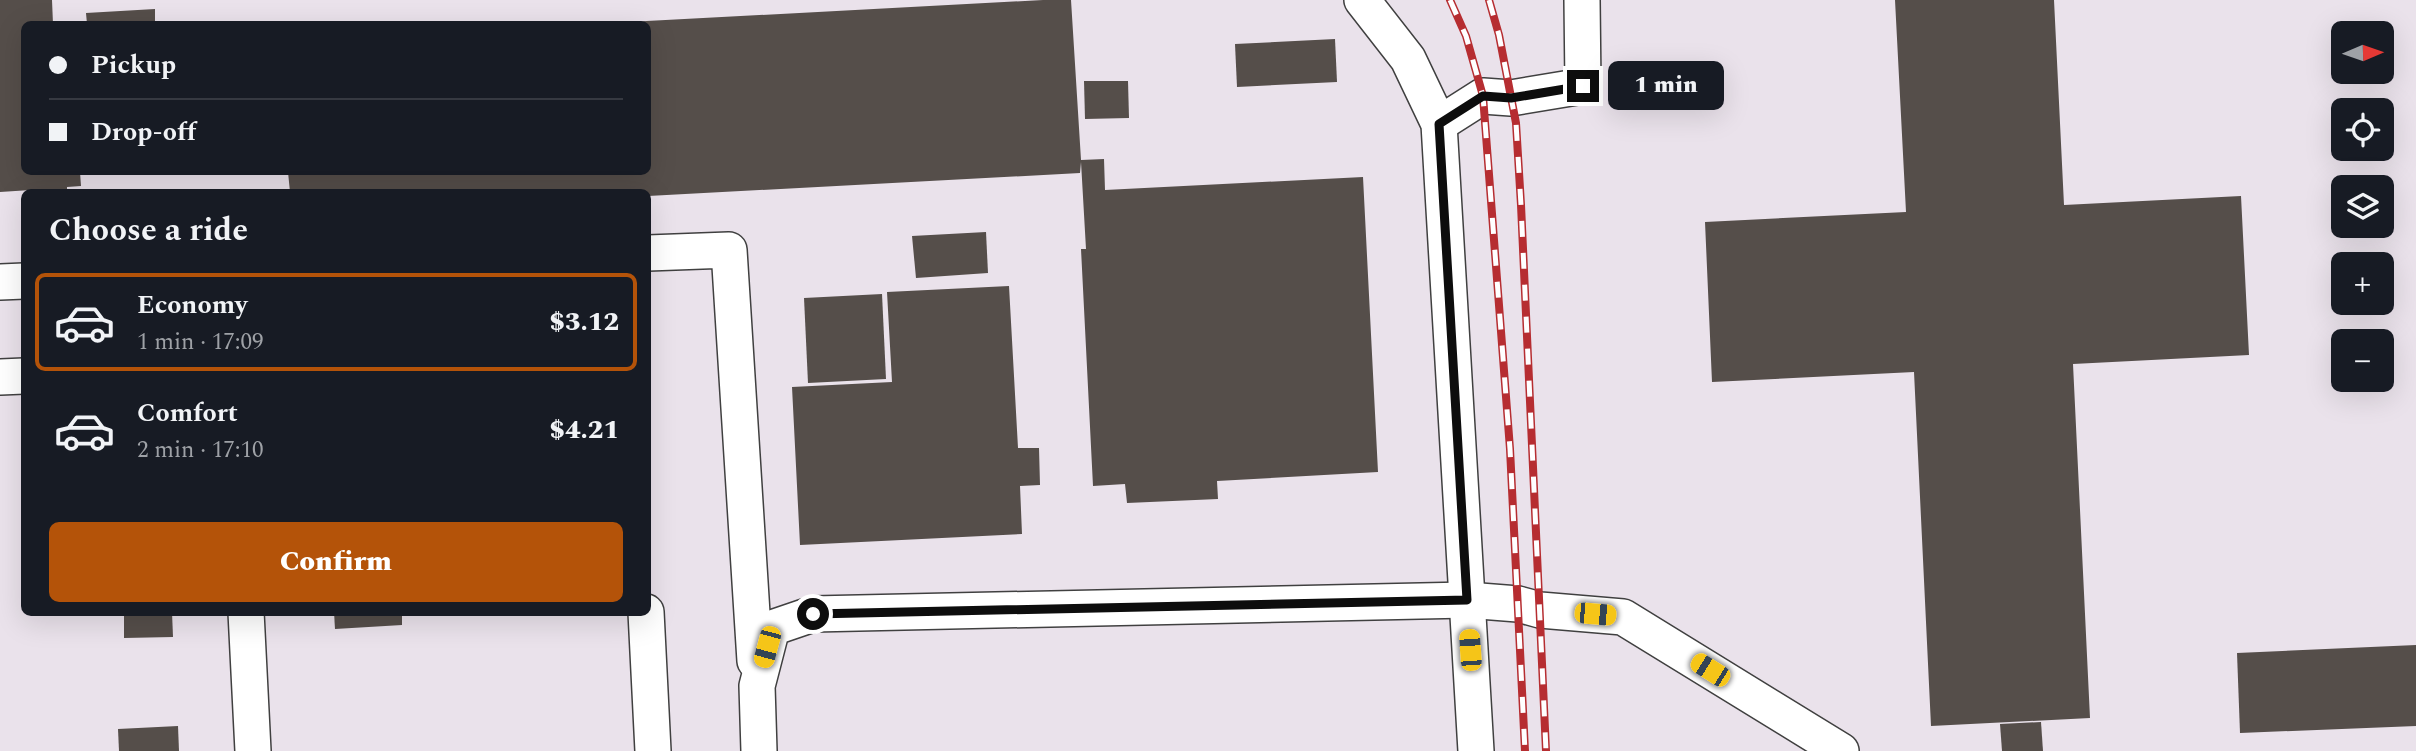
<!DOCTYPE html>
<meta charset="utf-8">
<style>
:root{--surface:#171b24;--page:#242831;--text:#f1f3f6;--muted:#9ea1a6;--line:#363941;--accent:#b45309}
body{margin:0;font-family:Spectral,serif;background:var(--page);color:var(--text);height:100vh;display:flex;flex-direction:column;font-size:26px;white-space:nowrap}
*{box-sizing:border-box;margin:0}
p{font-size:23px;color:var(--muted)}
.icon{flex:none;width:38px;height:38px;fill:none;stroke:currentColor;stroke-width:2;stroke-linecap:round;stroke-linejoin:round}
.map{position:relative;flex:1;overflow:hidden}
.sheet{position:absolute;left:21px;top:189px;width:630px;height:427px;display:flex;flex-direction:column;background:var(--surface);border-radius:10px;box-shadow:0 7px 28px #0002}
.sheet>*{flex:none}
.hud{position:absolute;left:21px;top:21px;width:630px;height:154px;border-radius:10px;box-shadow:0 7px 28px #0002;display:grid;align-content:center;height:154px;padding:0 28px;background:var(--surface)}
.needle{width:46px;rotate:88deg}
.tools{position:absolute;left:2331px;top:21px;display:grid;gap:14px}
.tools a{display:grid;place-items:center;width:63px;height:63px;border-radius:10px;background:var(--surface);box-shadow:0 7px 28px #0002;font-size:35px}
.end{position:absolute;width:32px;height:32px;margin:-16px;border:9px solid #0d0d0d;background:#fff;box-shadow:0 0 0 4px #fff}
.from{border-radius:50%}
.bubble{position:absolute;height:49px;border-radius:10px;background:var(--surface);box-shadow:0 7px 28px #0002;font-size:23px;font-weight:800;line-height:49px;text-align:center}
.car{position:absolute;width:21px;height:42px;margin:-21px -10px;border-radius:9px;box-shadow:0 0 5px 2px #0007;background:linear-gradient(#f5c518 24%,#345 0 40%,#f5c518 0 76%,#345 0 86%,#f5c518 0)}
.hud b{display:flex;align-items:center;gap:24px;height:66px;font-size:26px}
.hud b+b{border-top:2px solid var(--line)}
.hud i{width:18px;height:18px;background:var(--text)}
ul{padding:0;list-style:none}
li{display:flex;align-items:center;gap:21px;height:98px;margin:0 14px 10px;padding:0 14px;border:4px solid transparent;border-radius:10px}
li div{flex:1}
li b{display:block;font-size:26px}
li em{font-style:normal;font-weight:800}
li.current{border-color:var(--accent)}
li>.icon{width:63px;height:63px;stroke-width:1.5}
h2{padding:0 28px;font-size:32px;line-height:84px}
.button{display:flex;gap:14px;margin-top:auto;padding:14px 28px}
.button a{flex:1;height:80px;border-radius:10px;background:var(--accent);color:#fff;font-size:28px;font-weight:800;line-height:80px;text-align:center}
.map>svg:first-child{display:block}
</style>
<div class="map">
<svg width="2416" height="751" viewBox="0 0 2416 751">
<rect width="100%" height="100%" fill="#fefbee"/>
<path fill="#eae2eb" fill-rule="evenodd" d="M0 0H2416V751H0ZM24 24H648V172H24ZM2343 33H2382V72H2343ZM2343 110H2382V149H2343ZM2343 187H2382V226H2343ZM24 192H648V612H24ZM2343 264H2382V303H2343ZM2343 341H2382V380H2343Z"/>
<g fill="#554e4a">
<polygon points="0,0 52,0 53,24 24,24 24,172 80,172 81,186 67,187 67,192 46,192 46,189 0,192"/>
<polygon points="1043,0 1071,0 1081,160 1104,159 1105,190 1363,177 1378,472 1217,481 1218,499 1127,503 1125,484 1093,486 1081,249 1086,249 1081,162 1080,173 648,196 648,192 290,192 288,172 648,172 648,24 628,24 628,22"/>
<polygon points="1895,0 2054,0 2064,205 2241,196 2249,355 2073,364 2090,718 1931,726 1914,372 1712,382 1705,222 1906,212"/>
<polygon points="155,9 155,24 87,24 86,13"/>
<polygon points="1335,39 1337,82 1237,87 1235,44"/>
<polygon points="1084,81 1128,81 1129,118 1085,119"/>
<polygon points="986,232 988,273 916,278 912,236"/>
<polygon points="1009,286 1018,448 1039,448 1040,485 1020,486 1022,534 800,545 792,387 892,382 887,292"/>
<polygon points="882,294 886,379 808,383 804,298"/>
<polygon points="124,612 172,612 173,637 124,638"/>
<polygon points="334,612 402,612 402,625 335,629"/>
<polygon points="2416,645 2416,726 2240,733 2237,653"/>
<polygon points="2041,722 2043,751 2002,751 2000,724"/>
<polygon points="178,726 179,751 119,751 118,729"/>
</g>
<g fill="none" stroke-linecap="round" stroke-linejoin="round">
<g stroke="#404040" stroke-width="38">
<g id="minor">
<polyline points="1362,0 1408,59 1439,124 1476,751"/>
<polyline points="1439,124 1483,96 1511,98 1583,86 1582,0"/>
<polyline points="648,253 729,250 755,661"/>
<polyline points="0,282 24,281"/>
<polyline points="0,377 24,376"/>
<polyline points="246,612 253,751"/>
<polyline points="646,612 653,751"/>
<polyline points="759,751 757,686 772,628 813,614 1467,600 1518,604 1540,610 1623,617 1841,751"/>
</g>
</g>
<use href="#minor" stroke="#fff" stroke-width="35"/>
<g stroke="#b62d31" stroke-width="8">
<g id="rail">
<polyline points="1450,0 1466,36 1483,96 1510,449 1525,751"/>
<polyline points="1489,0 1499,35 1516,123 1521,205 1546,751"/>
</g>
</g>
<use href="#rail" stroke="#fff" stroke-width="5" stroke-dasharray="16" stroke-linecap="butt"/>
</g>
<g fill="none" stroke-linecap="round" stroke-linejoin="round">
<polyline stroke="#0d0d0d" stroke-width="9" points="813,614 1467,600 1439,124 1483,96 1511,98 1583,86"/>
</g>
</svg>
<div class="tools">
<a><svg class="needle" viewBox="-14 -14 28 28"><path d="M0-13l5 13h-10z" fill="#e53935"/><path d="M0 13l5-13h-10z" fill="#9ea1a6"/></svg></a>
<a><svg class="icon" aria-label="locate" viewBox="0 0 24 24"><circle cx="12" cy="12" r="6"/><path d="M12 2v4M12 18v4M2 12h4M18 12h4"/></svg></a>
<a><svg class="icon" aria-label="layers" viewBox="0 0 24 24"><path d="M12 4l9 5-9 5-9-5zM3 14l9 5 9-5"/></svg></a>
<a>+</a>
<a>−</a>
</div>
<i class="end from" style="left:813px;top:614px"></i>
<i class="end" style="left:1583px;top:86px"></i>
<div class="bubble" style="left:1608px;top:61px;width:116px">1 min</div>
<i class="car" style="left:1595px;top:614px;rotate:95deg"></i>
<i class="car" style="left:767px;top:647px;rotate:195deg"></i>
<i class="car" style="left:1470px;top:650px;rotate:356deg"></i>
<i class="car" style="left:1710px;top:670px;rotate:302deg"></i>
<div class="hud">
<b><i class="from"></i>Pickup</b>
<b><i></i>Drop-off</b>
</div>
<section class="sheet">
<h2>Choose a ride</h2>
<ul>
<li class="current"><svg class="icon" aria-label="car" viewBox="0 0 24 24"><path d="M5 17H2v-5l4-1 3-4h7l3 4 3 1v5h-3M9 17h6M6 11h13"/><circle cx="7" cy="17" r="2"/><circle cx="17" cy="17" r="2"/></svg><div><b>Economy</b><p>1 min · 17:09</p></div><em>$3.12</em></li>
<li><svg class="icon" aria-label="car" viewBox="0 0 24 24"><path d="M5 17H2v-5l4-1 3-4h7l3 4 3 1v5h-3M9 17h6M6 11h13"/><circle cx="7" cy="17" r="2"/><circle cx="17" cy="17" r="2"/></svg><div><b>Comfort</b><p>2 min · 17:10</p></div><em>$4.21</em></li>
</ul>
<div class="button"><a>Confirm</a></div>
</section>
</div>
